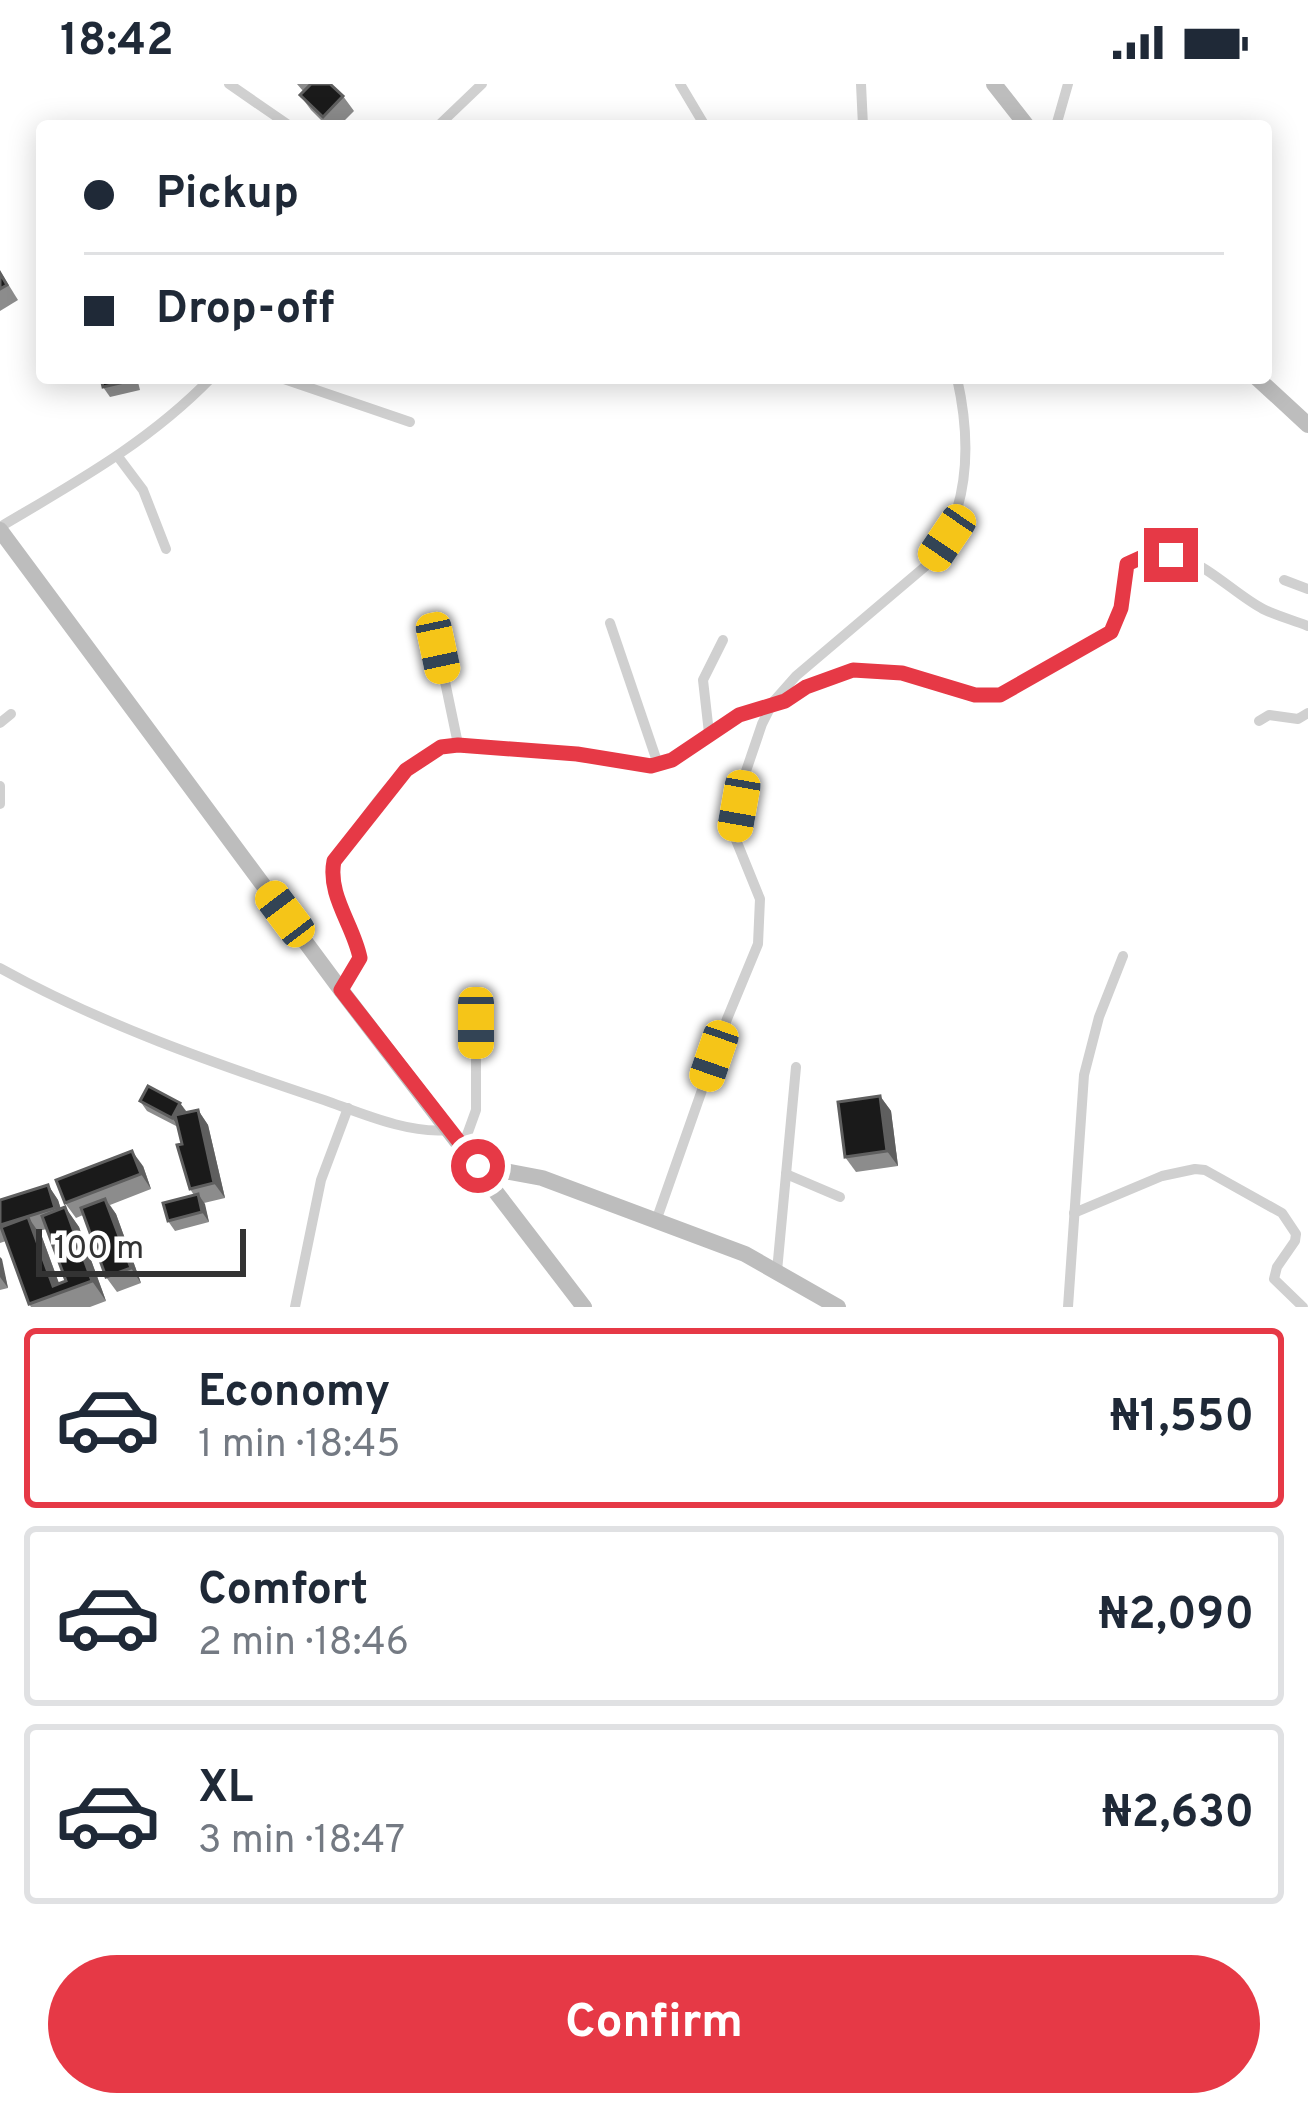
<!DOCTYPE html>
<meta charset="utf-8">
<style>
:root{--surface:#fff;--page:#f6f6f7;--text:#1f2937;--muted:#747a83;--line:#e0e1e3;--accent:#e63946}
body{margin:0;font-family:Overpass,sans-serif;background:var(--page);color:var(--text);height:100vh;display:flex;flex-direction:column;font-size:45px;white-space:nowrap}
*{box-sizing:border-box;margin:0}
p{font-size:39px;color:var(--muted)}
.icon{flex:none;width:66px;height:66px;fill:none;stroke:currentColor;stroke-width:2;stroke-linecap:round;stroke-linejoin:round}
.map{position:relative;height:1223px;overflow:hidden}
.details{display:flex;flex-direction:column;background:var(--surface);flex:1}
.details>*{flex:none}
.top-card{position:absolute;left:36px;top:36px;width:1236px;height:264px;border-radius:12px;box-shadow:0 6px 30px #0003;display:grid;align-content:center;height:264px;padding:0 48px;background:var(--surface)}
.scale{position:absolute;left:36px;bottom:30px;width:210px;box-sizing:border-box;padding-left:12px;border:6px solid #333;border-top:0;font-size:33px;line-height:42px;white-space:nowrap;color:#333;-webkit-text-stroke:9px #fff;paint-order:stroke}
.end{position:absolute;width:54px;height:54px;margin:-27px;border:15px solid #e63946;background:#fff;box-shadow:0 0 0 6px #fff}
.from{border-radius:50%}
.car{position:absolute;width:36px;height:72px;margin:-36px -18px;border-radius:15px;box-shadow:0 0 9px 3px #0007;background:linear-gradient(#f5c518 24%,#345 0 40%,#f5c518 0 76%,#345 0 86%,#f5c518 0)}
.top-card b{display:flex;align-items:center;gap:42px;height:114px;font-size:45px}
.top-card b+b{border-top:3px solid var(--line)}
.top-card i{width:30px;height:30px;background:var(--text)}
ul{padding:21px 0 0;list-style:none}
li{display:flex;align-items:center;gap:36px;height:180px;margin:0 24px 18px;padding:0 24px;border:6px solid var(--line);border-radius:12px}
li div{flex:1}
li b{display:block;font-size:45px}
li em{font-style:normal;font-weight:700}
li.on{border-color:var(--accent)}
li>.icon{width:108px;height:108px;stroke-width:1.5}
.cta{display:flex;gap:24px;margin-top:auto;padding:24px 48px}
.cta a{flex:1;height:138px;border-radius:72px;background:var(--accent);color:#fff;font-size:48px;font-weight:700;line-height:138px;text-align:center}
.status{display:flex;justify-content:space-between;align-items:center;height:84px;padding:0 60px;background:var(--surface);direction:ltr}
.status svg{height:33px;fill:currentColor}
.map>svg:first-child{display:block}
</style>
<div class="status"><b>18:42</b><svg viewBox="0 0 49 12"><path d="M0 12V9h3v3zM5 12V6h3v6zM10 12V3h3v9zM15 12V0h3v12zM26 1h20v11H26zM47 4h2v5h-2z"/></svg></div>
<div class="map">
<svg width="1308" height="1223" viewBox="0 0 1308 1223">
<rect width="100%" height="100%" fill="#fff"/>
<g fill="none" stroke-linecap="round" stroke-linejoin="round">
<g stroke="#d0d0d0" stroke-width="10">
<polyline points="229,0 290,42"/>
<polyline points="680,0 705,42"/>
<polyline points="861,0 863,42"/>
<polyline points="438,42 482,0"/>
<polyline points="1056,42 1068,0"/>
<polyline points="281,294 410,338"/>
<polyline points="119,374 143,406 166,465"/>
<path d="M0 443C76 398 149 358 211 294"/>
<polyline points="1284,496 1308,505"/>
<polyline points="610,539 658,680"/>
<polyline points="438,564 458,660"/>
<polyline points="1259,637 1269,631 1298,635 1308,629"/>
<polyline points="0,639 11,630"/>
<polyline points="709,649 703,596 723,556"/>
<polyline points="0,702 0,720"/>
<path d="M0 884C103 941 213 979 324 1016 361 1029 408 1050 448 1046"/>
<path d="M341 906 360 874C354 841 328 812 334 777 366 735 401 668 458 660L577 670 651 682 672 676 739 631 785 617 806 603 853 586 902 589 975 611H1000L1111 547 1121 524 1127 480C1175 443 1224 505 1263 525 1277 532 1293 536 1308 542"/>
<polyline points="463,1062 476,1026 476,939"/>
<polyline points="786,1090 840,1113"/>
<polyline points="1074,1129 1162,1092 1195,1085 1205,1086 1282,1129 1296,1150 1295,1157 1277,1183 1274,1195 1303,1223"/>
<path d="M656 1137 727 935 758 860 760 815 734 751 744 693 762 640 773 618 796 592 934 475C970 421 971 356 957 294"/>
<polyline points="777,1187 796,983"/>
<polyline points="295,1223 321,1096 348,1024"/>
<polyline points="1068,1223 1084,991 1099,933 1123,872"/>
</g>
<g stroke="#bdbdbd" stroke-width="16">
<polyline points="994,0 1027,42"/>
<polyline points="1257,294 1308,341"/>
<polyline points="0,446 341,906 584,1223"/>
<polyline points="478,1082 542,1094 745,1170 838,1223"/>
</g>
</g>
<g fill="#8c8c8c" fill-rule="evenodd">
<polygon points="297,0 330,0 343,12 354,27 339,42 327,42 311,26 300,11 303,7"/>
<polygon points="0,187 18,216 0,227"/>
<polygon points="137,294 140,306 110,313 103,303"/>
<polygon points="880,1012 891,1027 898,1082 856,1088 845,1073"/>
<polygon points="140,1017 180,1019 187,1028 198,1026 208,1041 225,1114 204,1119 209,1138 175,1147 168,1137 194,1111 190,1105 178,1043 147,1027"/>
<polygon points="143,1082 151,1105 110,1121 116,1130 141,1199 117,1208 106,1193 83,1131 76,1134 65,1119"/>
<path d="M48 1101 58 1116 61 1125 65 1123 79 1143 106 1217 90 1223H31L29 1220 6 1157 0 1159V1116ZM47 1145 66 1197 59 1199 42 1153 38 1147Z"/>
<polygon points="0,1173 8,1204 0,1206"/>
</g>
<g fill="#5f5f5f">
<polygon points="880,1012 891,1027 898,1082 887,1067"/>
<polygon points="180,1019 187,1029 180,1044 172,1034"/>
<polygon points="198,1026 208,1041 225,1114 214,1099"/>
<polygon points="132,1067 143,1082 151,1105 141,1090"/>
<polygon points="48,1101 58,1116 65,1139 55,1124"/>
<polygon points="198,1110 205,1120 209,1138 202,1128"/>
<polygon points="105,1115 116,1130 141,1199 131,1184"/>
<polygon points="65,1123 79,1143 106,1217 92,1197"/>
<polygon points="28,1133 42,1153 62,1208 53,1202"/>
<polygon points="0,1173 2,1175 8,1204 0,1193"/>
</g>
<g fill="#1a1a1a" stroke="#5f5f5f" stroke-width="3">
<polygon points="311,0 330,0 343,12 323,33 300,11"/>
<polygon points="0,189 7,201 0,205"/>
<polygon points="101,294 132,294 133,296 103,303"/>
<polygon points="148,1002 180,1019 172,1034 140,1017"/>
<polygon points="880,1012 887,1067 845,1073 838,1018"/>
<polygon points="198,1026 214,1099 190,1105 177,1061 182,1060 175,1031"/>
<polygon points="132,1067 141,1090 65,1119 56,1096"/>
<polygon points="48,1101 55,1124 0,1141 0,1116"/>
<polygon points="198,1110 202,1128 168,1137 163,1119"/>
<polygon points="105,1115 131,1184 106,1193 81,1124"/>
<polygon points="65,1123 92,1197 29,1220 1,1143 28,1133 53,1202 66,1197 42,1132"/>
</g>
<g fill="none" stroke-linecap="round" stroke-linejoin="round">
<path stroke="#e63946" stroke-width="15" d="M478 1082 341 906 360 874C354 842 327 811 334 777L406 686 441 663 458 661 577 670 651 682 672 676 739 631 785 617 806 603 853 586 902 589 975 611H1000L1111 548 1121 524 1127 480 1149 470 1171 471"/>
</g>
</svg>
<div class="scale">100 m</div>
<i class="end from" style="left:478px;top:1082px"></i>
<i class="end" style="left:1171px;top:471px"></i>
<i class="car" style="left:947px;top:454px;rotate:214deg"></i>
<i class="car" style="left:438px;top:564px;rotate:168deg"></i>
<i class="car" style="left:739px;top:722px;rotate:190deg"></i>
<i class="car" style="left:285px;top:830px;rotate:323deg"></i>
<i class="car" style="left:476px;top:939px;rotate:180deg"></i>
<i class="car" style="left:714px;top:972px;rotate:199deg"></i>
<div class="top-card">
<b><i class="from"></i>Pickup</b>
<b><i></i>Drop-off</b>
</div>
</div>
<section class="details">
<ul>
<li class="on"><svg class="icon" aria-label="car" viewBox="0 0 24 24"><path d="M5 17H2v-5l4-1 3-4h7l3 4 3 1v5h-3M9 17h6M6 11h13"/><circle cx="7" cy="17" r="2"/><circle cx="17" cy="17" r="2"/></svg><div><b>Economy</b><p>1 min · 18:45</p></div><em>₦1,550</em></li>
<li><svg class="icon" aria-label="car" viewBox="0 0 24 24"><path d="M5 17H2v-5l4-1 3-4h7l3 4 3 1v5h-3M9 17h6M6 11h13"/><circle cx="7" cy="17" r="2"/><circle cx="17" cy="17" r="2"/></svg><div><b>Comfort</b><p>2 min · 18:46</p></div><em>₦2,090</em></li>
<li><svg class="icon" aria-label="car" viewBox="0 0 24 24"><path d="M5 17H2v-5l4-1 3-4h7l3 4 3 1v5h-3M9 17h6M6 11h13"/><circle cx="7" cy="17" r="2"/><circle cx="17" cy="17" r="2"/></svg><div><b>XL</b><p>3 min · 18:47</p></div><em>₦2,630</em></li>
</ul>
<div class="cta"><a>Confirm</a></div>
</section>
